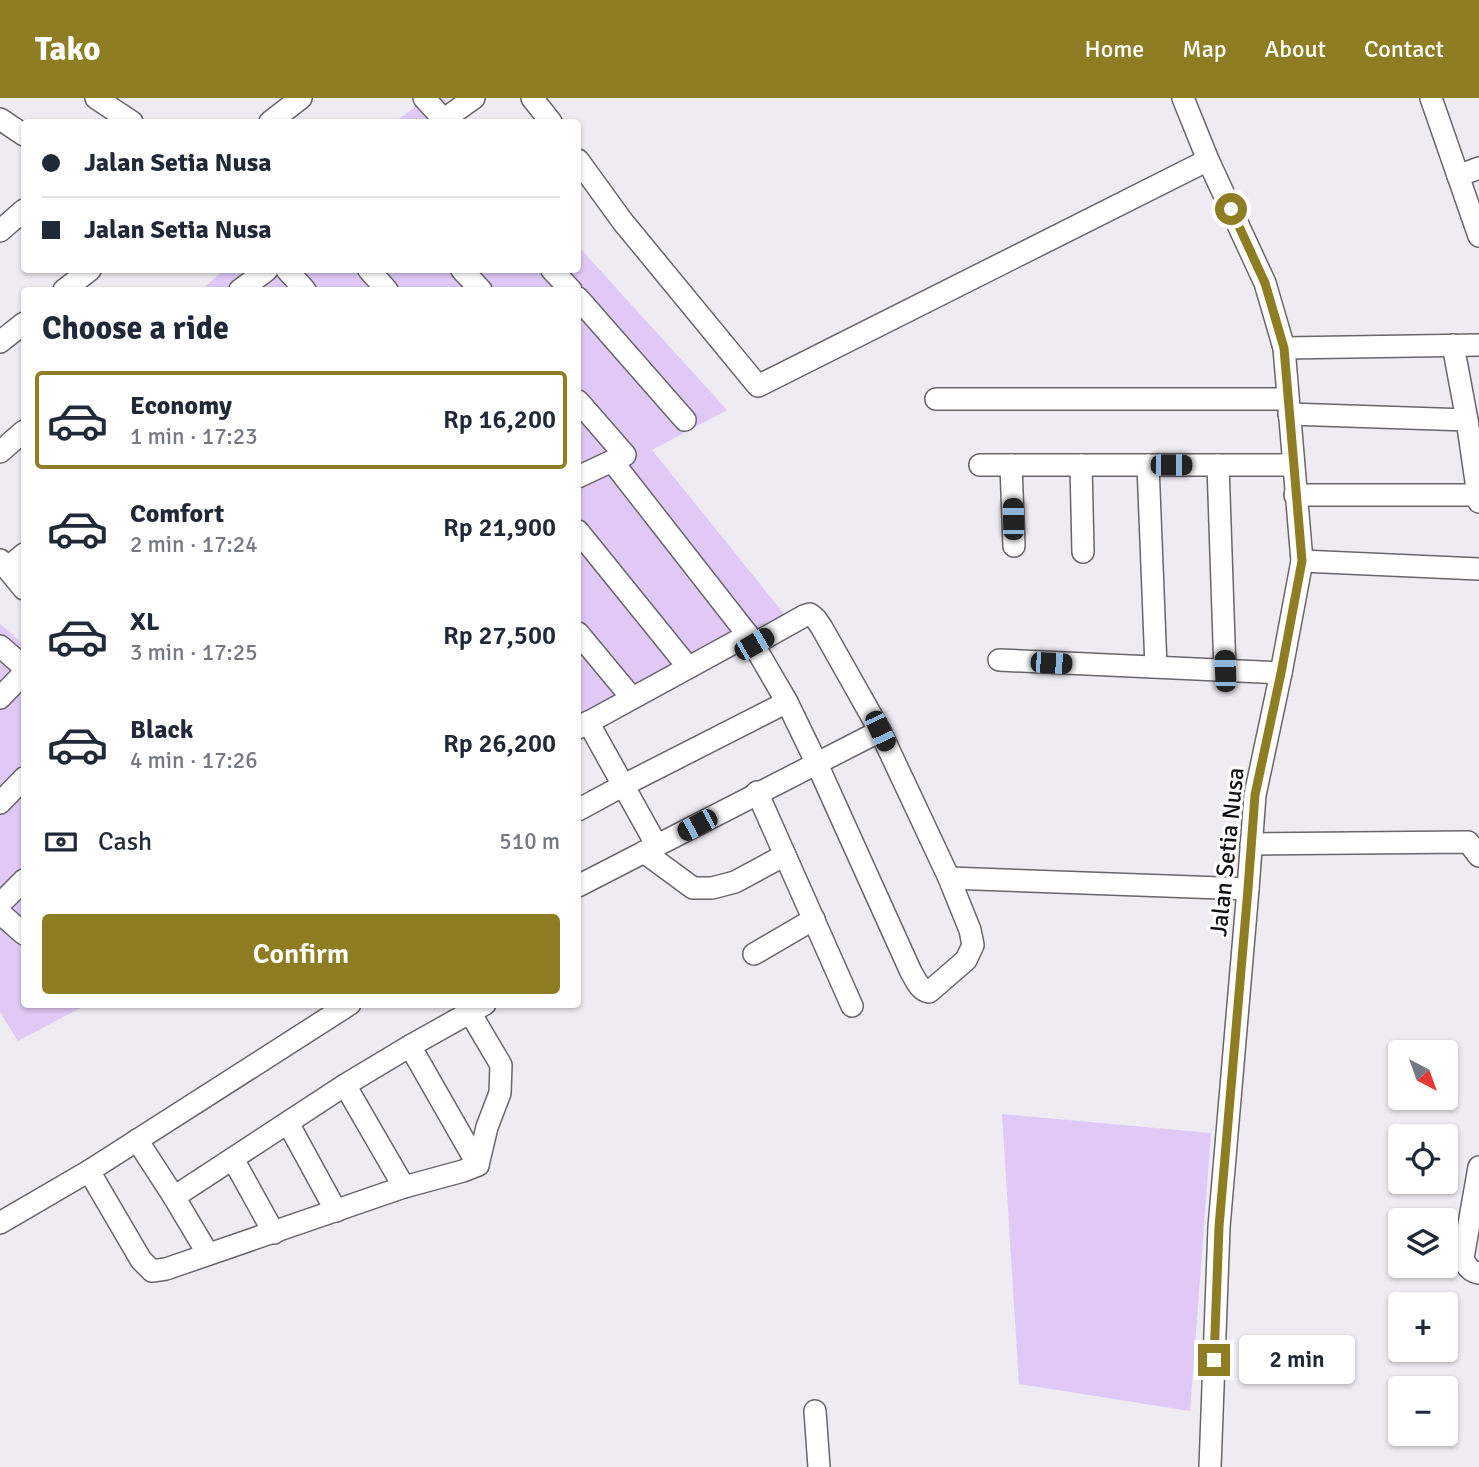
<!DOCTYPE html>
<meta charset="utf-8">
<style>
:root{--surface:#fff;--page:#f6f6f7;--text:#1f2937;--muted:#747a83;--line:#e0e1e3;--accent:#8f7d23}
body{margin:0;font-family:Signika,sans-serif;background:var(--page);color:var(--text);height:100vh;display:flex;flex-direction:column;font-size:26px;white-space:nowrap}
*{box-sizing:border-box;margin:0}
p{font-size:23px;color:var(--muted)}
.icon{flex:none;width:38px;height:38px;fill:none;stroke:currentColor;stroke-width:2;stroke-linecap:round;stroke-linejoin:round}
.map{position:relative;flex:1;overflow:hidden}
.sheet{position:absolute;left:21px;top:189px;width:560px;height:721px;display:flex;flex-direction:column;background:var(--surface);border-radius:7px;box-shadow:0 2px 5px #0004}
.sheet>*{flex:none}
.guide{position:absolute;left:21px;top:21px;width:560px;height:154px;border-radius:7px;box-shadow:0 2px 5px #0004;display:grid;align-content:center;height:154px;padding:0 21px;background:var(--surface)}
.needle{width:46px;rotate:139deg}
.tools{position:absolute;left:1388px;top:942px;display:grid;gap:14px}
.tools a{display:grid;place-items:center;width:70px;height:70px;border-radius:7px;background:var(--surface);box-shadow:0 2px 5px #0004;font-size:35px}
.end{position:absolute;width:32px;height:32px;margin:-16px;border:9px solid #8f7d23;background:#fff;box-shadow:0 0 0 4px #fff}
.from{border-radius:50%}
.bubble{position:absolute;height:49px;border-radius:7px;background:var(--surface);box-shadow:0 2px 5px #0004;font-size:23px;font-weight:600;line-height:49px;text-align:center}
.car{position:absolute;width:21px;height:42px;margin:-21px -10px;border-radius:9px;box-shadow:0 0 5px 2px #0007;background:linear-gradient(#222 24%,#8ab4d8 0 40%,#222 0 76%,#8ab4d8 0 86%,#222 0)}
.guide b{display:flex;align-items:center;gap:24px;height:66px;font-size:26px}
.guide b+b{border-top:2px solid var(--line)}
.guide i{width:18px;height:18px;background:var(--text)}
ul{padding:0;list-style:none}
li{display:flex;align-items:center;gap:21px;height:98px;margin:0 14px 10px;padding:0 7px;border:4px solid transparent;border-radius:7px}
li div{flex:1}
li b{display:block;font-size:26px}
li em{font-style:normal;font-weight:600}
li.active{border-color:var(--accent)}
li>.icon{width:63px;height:63px;stroke-width:1.5}
h2{padding:0 21px;font-size:32px;line-height:84px}
.pay{display:flex;align-items:center;gap:18px;height:77px;padding:0 21px;font-size:26px}
.pay p{margin-inline-start:auto}
.action{display:flex;gap:14px;margin-top:auto;padding:14px 21px}
.action a{flex:1;height:80px;border-radius:7px;background:var(--accent);color:#fff;font-size:28px;font-weight:600;line-height:80px;text-align:center}
header{display:flex;align-items:center;gap:42px;box-sizing:border-box;height:98px;padding:0 35px;background:var(--accent);color:#fff}
header strong{font-size:33px}
nav{display:flex;gap:38px;margin-inline-start:auto;font-size:24px}
.map>svg:first-child{display:block}
</style>
<header>
<strong>Tako</strong>
<nav><a>Home</a><a>Map</a><a>About</a><a>Contact</a></nav>
</header>
<div class="map">
<svg width="1479" height="1369" viewBox="0 0 1479 1369">
<rect width="100%" height="100%" fill="#efebf3"/>
<g fill="#e0c9f7">
<polygon points="427,0 443,0 465,24 395,24"/>
<polygon points="578,148 727,312 652,352 793,527 578,643 578,192 201,192 224,172 578,172"/>
<polygon points="0,526 24,547 24,906 86,907 18,943 0,914"/>
<polygon points="1002,1016 1211,1035 1190,1313 1019,1286"/>
</g>
<g fill="none" stroke-linecap="round" stroke-linejoin="round">
<g stroke="#68656c" stroke-width="24">
<g id="minor">
<polyline points="96,0 132,24"/>
<polyline points="424,0 446,24"/>
<polyline points="532,0 551,24"/>
<polyline points="1183,0 1208,62 1265,185 1284,250 1302,463 1281,575 1255,697 1248,791 1219,1129 1210,1369"/>
<polyline points="1431,0 1479,138"/>
<polyline points="0,21 24,37"/>
<polyline points="443,22 474,0"/>
<polyline points="270,24 301,0"/>
<polyline points="578,62 623,124 758,288 1208,62"/>
<polyline points="1458,78 1479,70"/>
<polyline points="0,133 24,112"/>
<polyline points="287,172 305,192"/>
<polyline points="369,172 387,192"/>
<polyline points="462,172 481,192"/>
<polyline points="552,172 571,192"/>
<polyline points="64,192 90,172"/>
<polyline points="240,192 267,172"/>
<polyline points="578,200 685,322"/>
<polyline points="0,244 24,225"/>
<polyline points="1453,247 1467,322 1479,404"/>
<polyline points="1284,250 1479,247"/>
<polyline points="936,301 1288,301"/>
<polyline points="578,303 625,357"/>
<polyline points="1289,316 1467,322"/>
<polyline points="0,354 24,333"/>
<polyline points="980,367 1293,367"/>
<polyline points="1011,367 1014,448"/>
<polyline points="1081,367 1083,454"/>
<polyline points="1148,367 1156,569"/>
<polyline points="1218,367 1225,573"/>
<polyline points="578,379 612,363 748,537"/>
<polyline points="1295,397 1478,397"/>
<polyline points="578,433 688,569"/>
<polyline points="0,462 24,491"/>
<polyline points="1302,463 1479,471"/>
<polyline points="7,470 24,456"/>
<polyline points="578,535 632,600"/>
<polyline points="0,548 24,569"/>
<polyline points="999,562 1281,575"/>
<polyline points="0,600 24,575"/>
<polyline points="588,624 657,748"/>
<path d="M578 630 748 537 787 604 817 666 911 874C916 882 919 892 929 894L966 862 973 847 970 832 949 780 880 633 822 530 816 521 810 516 804 518 754 546"/>
<polyline points="757,694 852,908"/>
<polyline points="0,705 24,680"/>
<polyline points="578,712 624,687 787,604"/>
<polyline points="1251,746 1468,744 1479,758"/>
<polyline points="644,754 693,790 712,790 735,784 785,757"/>
<polyline points="949,780 1248,791"/>
<polyline points="578,788 880,633"/>
<polyline points="0,806 24,782"/>
<polyline points="0,815 24,836"/>
<polyline points="754,856 814,821"/>
<polyline points="410,948 478,1067"/>
<polyline points="345,987 404,1089"/>
<polyline points="288,1025 336,1113"/>
<polyline points="137,1042 174,1099 208,1156"/>
<polyline points="233,1061 274,1135"/>
<path d="M1479 1069 1463 1160C1466 1168 1470 1174 1479 1175"/>
<polyline points="89,1073 141,1162 152,1173 166,1171 404,1089 463,1073 478,1067 487,1029 500,995 501,967 465,906"/>
<polyline points="174,1099 345,987 410,948 485,906"/>
<polyline points="0,1125 89,1073 350,906"/>
<polyline points="815,1313 819,1369"/>
</g>
</g>
<use href="#minor" stroke="#fff" stroke-width="21"/>
</g>
<g fill="none" stroke-linecap="round" stroke-linejoin="round">
<polyline stroke="#8f7d23" stroke-width="9" points="1214,1262 1219,1129 1248,791 1255,697 1281,575 1302,463 1284,250 1265,185 1231,111"/>
</g>
<g text-anchor="middle" dominant-baseline="central" stroke-width="6" stroke-linejoin="round" paint-order="stroke">
<g font-size="24" fill="#100f12" stroke="#fff">
<text transform="translate(1227 754) rotate(-84)">Jalan Setia Nusa</text>
</g>
</g>
</svg>
<div class="tools">
<a><svg class="needle" viewBox="-14 -14 28 28"><path d="M0-13l5 13h-10z" fill="#e53935"/><path d="M0 13l5-13h-10z" fill="#747a83"/></svg></a>
<a><svg class="icon" aria-label="locate" viewBox="0 0 24 24"><circle cx="12" cy="12" r="6"/><path d="M12 2v4M12 18v4M2 12h4M18 12h4"/></svg></a>
<a><svg class="icon" aria-label="layers" viewBox="0 0 24 24"><path d="M12 4l9 5-9 5-9-5zM3 14l9 5 9-5"/></svg></a>
<a>+</a>
<a>−</a>
</div>
<i class="end from" style="left:1231px;top:111px"></i>
<i class="end" style="left:1214px;top:1262px"></i>
<div class="bubble" style="left:1239px;top:1237px;width:116px">2 min</div>
<i class="car" style="left:1171px;top:367px;rotate:90deg"></i>
<i class="car" style="left:1013px;top:421px;rotate:359deg"></i>
<i class="car" style="left:754px;top:546px;rotate:60deg"></i>
<i class="car" style="left:1051px;top:565px;rotate:93deg"></i>
<i class="car" style="left:1225px;top:573px;rotate:358deg"></i>
<i class="car" style="left:880px;top:633px;rotate:155deg"></i>
<i class="car" style="left:697px;top:727px;rotate:242deg"></i>
<div class="guide">
<b><i class="from"></i>Jalan Setia Nusa</b>
<b><i></i>Jalan Setia Nusa</b>
</div>
<section class="sheet">
<h2>Choose a ride</h2>
<ul>
<li class="active"><svg class="icon" aria-label="car" viewBox="0 0 24 24"><path d="M5 17H2v-5l4-1 3-4h7l3 4 3 1v5h-3M9 17h6M6 11h13"/><circle cx="7" cy="17" r="2"/><circle cx="17" cy="17" r="2"/></svg><div><b>Economy</b><p>1 min · 17:23</p></div><em>Rp 16,200</em></li>
<li><svg class="icon" aria-label="car" viewBox="0 0 24 24"><path d="M5 17H2v-5l4-1 3-4h7l3 4 3 1v5h-3M9 17h6M6 11h13"/><circle cx="7" cy="17" r="2"/><circle cx="17" cy="17" r="2"/></svg><div><b>Comfort</b><p>2 min · 17:24</p></div><em>Rp 21,900</em></li>
<li><svg class="icon" aria-label="car" viewBox="0 0 24 24"><path d="M5 17H2v-5l4-1 3-4h7l3 4 3 1v5h-3M9 17h6M6 11h13"/><circle cx="7" cy="17" r="2"/><circle cx="17" cy="17" r="2"/></svg><div><b>XL</b><p>3 min · 17:25</p></div><em>Rp 27,500</em></li>
<li><svg class="icon" aria-label="car" viewBox="0 0 24 24"><path d="M5 17H2v-5l4-1 3-4h7l3 4 3 1v5h-3M9 17h6M6 11h13"/><circle cx="7" cy="17" r="2"/><circle cx="17" cy="17" r="2"/></svg><div><b>Black</b><p>4 min · 17:26</p></div><em>Rp 26,200</em></li>
</ul>
<div class="pay"><svg class="icon" aria-label="cash" viewBox="0 0 24 24"><path d="M3 7h18v10H3z"/><circle cx="12" cy="12" r="2"/></svg>Cash<p>510 m</p></div>
<div class="action"><a>Confirm</a></div>
</section>
</div>
